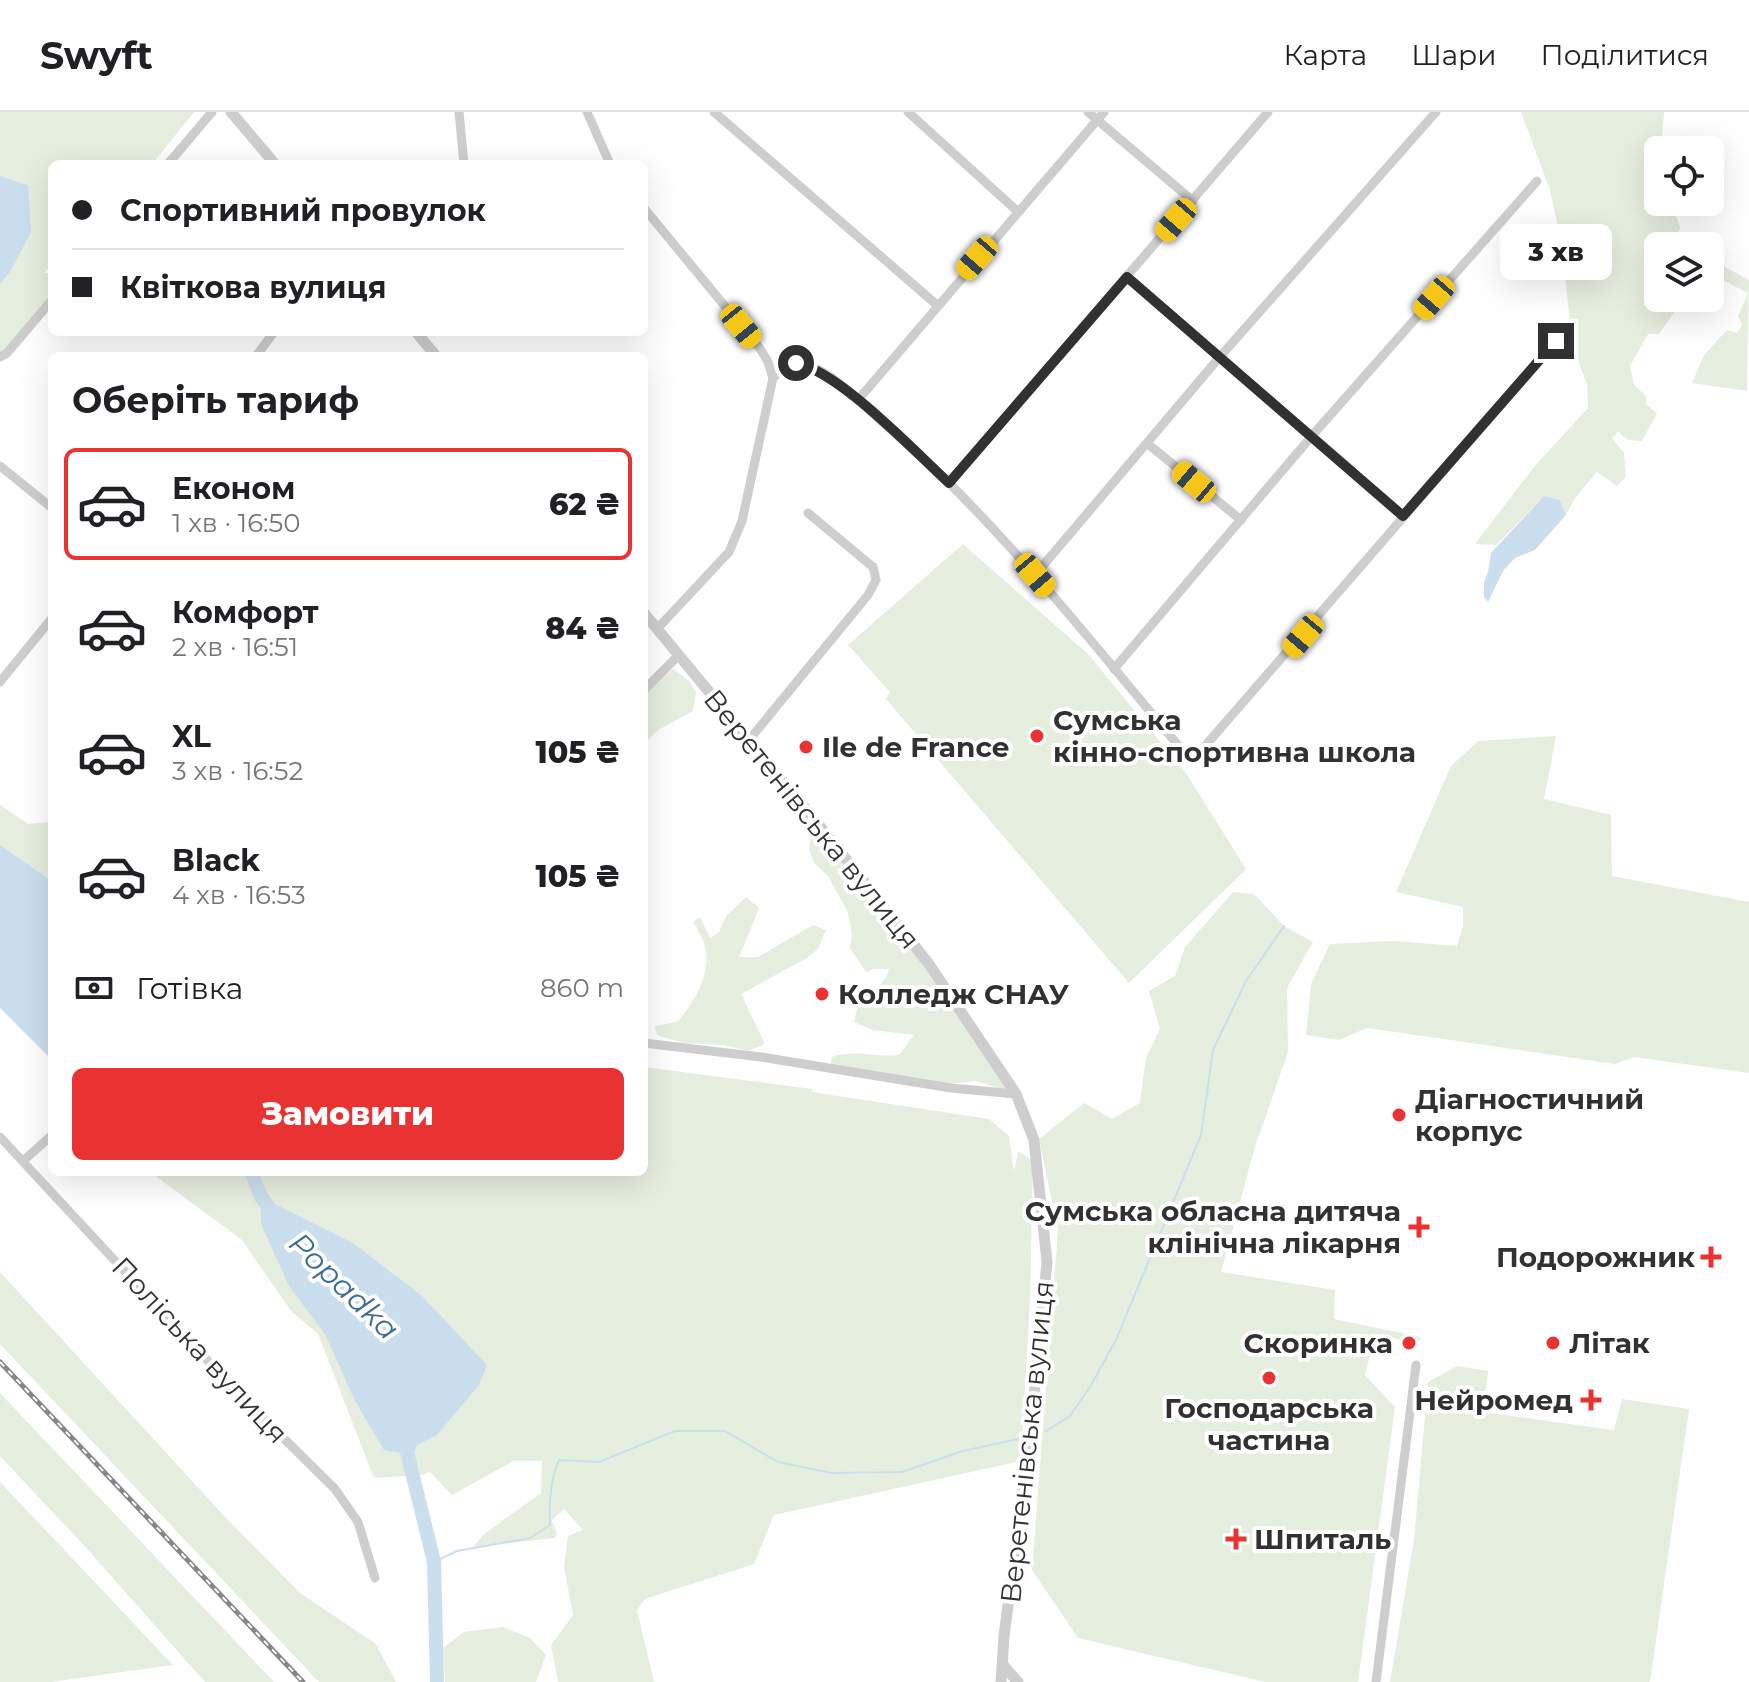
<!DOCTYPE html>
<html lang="uk">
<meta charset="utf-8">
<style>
:root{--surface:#fff;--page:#f2f2f2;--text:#202124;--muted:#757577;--line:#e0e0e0;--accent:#e93232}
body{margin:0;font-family:Montserrat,sans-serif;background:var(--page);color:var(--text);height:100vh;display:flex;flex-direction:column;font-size:30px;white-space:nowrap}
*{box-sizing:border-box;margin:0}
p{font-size:26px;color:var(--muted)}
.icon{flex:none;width:44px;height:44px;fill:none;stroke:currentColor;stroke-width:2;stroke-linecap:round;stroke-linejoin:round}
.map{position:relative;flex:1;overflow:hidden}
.side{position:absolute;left:48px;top:240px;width:600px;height:824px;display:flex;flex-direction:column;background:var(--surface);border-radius:12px;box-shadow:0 8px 32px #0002}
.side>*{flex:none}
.guide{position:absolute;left:48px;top:48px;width:600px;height:176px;border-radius:12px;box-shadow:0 8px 32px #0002;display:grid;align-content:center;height:176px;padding:0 24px;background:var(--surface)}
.controls{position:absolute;left:1644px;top:24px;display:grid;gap:16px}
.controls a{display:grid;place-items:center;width:80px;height:80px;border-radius:12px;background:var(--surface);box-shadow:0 8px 32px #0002;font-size:40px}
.end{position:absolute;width:36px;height:36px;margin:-18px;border:10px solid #313131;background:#fff;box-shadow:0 0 0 4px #fff}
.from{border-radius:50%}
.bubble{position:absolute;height:56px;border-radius:12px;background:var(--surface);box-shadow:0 8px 32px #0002;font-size:26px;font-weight:800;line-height:56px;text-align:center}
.car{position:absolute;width:24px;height:48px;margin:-24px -12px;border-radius:10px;box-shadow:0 0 6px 2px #0007;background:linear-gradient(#f5c518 24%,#345 0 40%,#f5c518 0 76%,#345 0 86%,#f5c518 0)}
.guide b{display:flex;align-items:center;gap:28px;height:76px;font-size:30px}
.guide b+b{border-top:2px solid var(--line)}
.guide i{width:20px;height:20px;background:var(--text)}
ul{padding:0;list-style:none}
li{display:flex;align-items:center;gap:24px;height:112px;margin:0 16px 12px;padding:0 8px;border:4px solid transparent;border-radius:12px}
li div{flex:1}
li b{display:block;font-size:30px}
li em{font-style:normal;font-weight:800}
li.selected{border-color:var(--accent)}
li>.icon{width:72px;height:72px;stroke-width:1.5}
h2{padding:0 24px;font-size:36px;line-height:96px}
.pay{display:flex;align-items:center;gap:20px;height:88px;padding:0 24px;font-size:30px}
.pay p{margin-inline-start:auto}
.action{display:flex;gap:16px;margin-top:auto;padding:16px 24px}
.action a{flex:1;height:92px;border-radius:12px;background:var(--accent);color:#fff;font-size:32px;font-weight:800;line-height:92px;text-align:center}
header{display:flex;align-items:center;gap:48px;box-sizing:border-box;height:112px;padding:0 40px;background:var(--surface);border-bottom:2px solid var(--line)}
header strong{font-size:38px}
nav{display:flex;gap:44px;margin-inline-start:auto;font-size:28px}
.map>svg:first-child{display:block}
</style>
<header>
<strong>Swyft</strong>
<nav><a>Карта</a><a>Шари</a><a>Поділитися</a></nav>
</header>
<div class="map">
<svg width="1749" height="1570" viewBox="0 0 1749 1570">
<rect width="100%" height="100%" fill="#fff"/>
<g fill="#e6eedf">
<polygon points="0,0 194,0 152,52 52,52 52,152 44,161 52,161 52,186 0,246 0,172 9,162 28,73 0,64"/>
<polygon points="1521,0 1664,0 1661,38 1658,38 1658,90 1671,90 1680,115 1675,134 1658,134 1658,186 1684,186 1659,222 1648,222 1630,254 1634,273 1646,284 1646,292 1657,301 1642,329 1628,328 1618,320 1612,326 1624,341 1626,365 1617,374 1597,360 1575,386 1566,403 1560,388 1544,384 1496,433 1475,432 1534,355 1588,296 1587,272 1573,235 1561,128 1550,78"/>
<polygon points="1723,154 1749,168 1747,279 1692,271 1704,243 1727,218 1737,221 1742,213 1738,204 1748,181 1723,168 1714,175 1710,173 1710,161"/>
<polygon points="963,432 1088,542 1186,661 1246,757 1129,871 886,587 890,580 848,533"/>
<polygon points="673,557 689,569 696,580 693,599 660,617 644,631 644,583"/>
<polygon points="1556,624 1544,687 1611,703 1612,764 1749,790 1749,961 1634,945 1615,952 1367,916 1339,928 1306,923 1311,872 1330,832 1395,829 1457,834 1463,814 1463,795 1396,780 1451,654 1478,629"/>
<polygon points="0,693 28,712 52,710 52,769 0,733"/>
<path d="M819 722 942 874 1011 980 976 969 950 972 830 953 832 945C854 937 877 946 899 943L914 923 873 918 854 910C859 874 884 881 889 857H874L866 860 850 836 852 822 848 801 828 764 814 751 809 737 811 725Z"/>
<polygon points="1233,780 1254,782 1284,814 1313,830 1287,876 1288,940 1255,1035 1221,1160 1335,1178 1334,1207 1421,1225 1418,1231 1375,1223 1365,1263 1395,1295 1358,1570 1265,1570 1078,1526 1032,1458 1058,1118 1039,1027 1084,991 1112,1007 1140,991 1146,946 1160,917 1149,879 1175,864 1185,835"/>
<path d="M746 785 759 796 739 845H758L813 813 826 818 818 837 807 846 741 882 765 932 748 939 724 933 683 931 657 923 655 914 677 910C693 892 709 866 706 840 705 830 698 818 693 810L700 805 710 826 719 820 726 804Z"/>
<polygon points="644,955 812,977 812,980 989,1007 1009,1024 1014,1060 1018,1039 1033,1049 1030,1189 1021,1349 774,1403 754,1452 645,1487 637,1498 654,1570 558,1570 551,1533 573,1503 564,1455 568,1424 583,1418 564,1397 552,1408 557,1422 555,1426 473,1435 484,1422 541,1381 542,1349 513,1349 452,1383 430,1360 422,1363 374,1366 318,1222 291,1199 242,1128 150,1060 644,1060"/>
<polygon points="0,1160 228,1408 300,1481 376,1532 396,1570 319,1570 0,1232"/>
<polygon points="1457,1254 1488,1259 1483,1300 1614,1318 1622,1287 1689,1297 1650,1570 1390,1570 1414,1428 1428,1270"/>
<polygon points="0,1281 274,1570 205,1570 89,1439 0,1344"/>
<polygon points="0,1371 0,1370 173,1553 50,1570 0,1570"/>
<polygon points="503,1515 530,1526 546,1543 536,1570 445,1570 443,1536 464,1520"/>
</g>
<g fill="#cbdeed">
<polygon points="0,64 28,73 31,120 9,162 0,172"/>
<polygon points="1544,384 1560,388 1566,403 1535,438 1515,446 1503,459 1488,490 1484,485 1484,470 1488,460 1491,441"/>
<polygon points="0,733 52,769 52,948 0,896"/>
<polygon points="261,1085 353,1131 422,1184 487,1253 479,1273 437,1323 401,1341 384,1338 355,1289 325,1222 289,1174 261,1112"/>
</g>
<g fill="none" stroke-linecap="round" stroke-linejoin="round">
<g stroke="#cbdeed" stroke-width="2">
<polyline points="1046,1319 1070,1304 1090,1275 1116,1228 1201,1023 1213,938 1246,869 1284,814"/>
<path d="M434 1450 457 1439 530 1426 550 1413C549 1390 550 1370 559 1348L599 1350 675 1319H725L778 1350 831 1361 902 1360 963 1339 1018 1327"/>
</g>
<g stroke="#cbdeed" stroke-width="14">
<polyline points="251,1060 261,1085 271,1098"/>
<polyline points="414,1320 407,1340 434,1450 437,1570"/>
</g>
<g stroke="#cecece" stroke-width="9">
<polyline points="459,0 464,52"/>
<polyline points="587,0 610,52"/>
<polyline points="714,0 937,193"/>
<polyline points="908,0 1017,99"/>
<polyline points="1088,0 1193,89"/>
<polyline points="168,52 212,0"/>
<polyline points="644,96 761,238 768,250 773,266 742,409 729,440 657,517"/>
<polyline points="1127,165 1403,404"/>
<polyline points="256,244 274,220"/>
<polyline points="0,245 7,241 52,188"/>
<path d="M773 266C784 256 793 249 810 254 836 263 866 296 887 314 908 333 930 352 950 372 1035 457 1110 552 1187 644L1199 641 1556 229"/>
<polyline points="858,288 1104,0"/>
<polyline points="1148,332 1241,408"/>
<polyline points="0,354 52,396"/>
<polyline points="949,371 1268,0"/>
<polyline points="1035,463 1218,247 1436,0"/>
<polyline points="1114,557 1310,326 1537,69"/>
<polyline points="0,570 52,506"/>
<polyline points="644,578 678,544"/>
<polyline points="749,628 868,483 876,468 873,455 808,401"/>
<polyline points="644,931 761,945 951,976 1016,982"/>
<polyline points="0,1025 236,1279 335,1377 358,1410 375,1466"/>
<polyline points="23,1049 52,1023"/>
<polyline points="1376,1570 1416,1253"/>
</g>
<g stroke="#cecece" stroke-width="11">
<polyline points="231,0 275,52"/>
<polyline points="416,220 436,244"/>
<polyline points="644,501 815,708 929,852 1016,982 1034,1028 1047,1150 1030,1326 1004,1524 1001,1570"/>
<polyline points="1003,1553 1018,1570"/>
</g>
<g stroke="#868686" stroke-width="5">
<polyline id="rail" points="0,1250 303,1570"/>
</g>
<use href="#rail" stroke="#fff" stroke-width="2" stroke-dasharray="6" stroke-linecap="butt"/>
</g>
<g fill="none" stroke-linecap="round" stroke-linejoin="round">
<path stroke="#313131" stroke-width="10" d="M796 251C840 260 914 339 949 371L1127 165 1403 404 1556 229"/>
</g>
<g fill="#e93232" stroke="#fff" stroke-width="3">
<circle cx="1037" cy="624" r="8"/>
<circle cx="806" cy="635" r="8"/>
<circle cx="822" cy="882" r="8"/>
<circle cx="1399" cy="1003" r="8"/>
<path d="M1415 1103h8v8h8v8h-8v8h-8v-8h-8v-8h8z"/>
<path d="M1707 1133h8v8h8v8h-8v8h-8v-8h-8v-8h8z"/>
<circle cx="1409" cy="1231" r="8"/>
<circle cx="1553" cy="1231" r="8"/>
<circle cx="1269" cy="1266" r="8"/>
<path d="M1587 1276h8v8h8v8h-8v8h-8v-8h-8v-8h8z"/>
<path d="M1232 1415h8v8h8v8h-8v8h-8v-8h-8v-8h8z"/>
</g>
<g text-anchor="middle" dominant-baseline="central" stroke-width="8" stroke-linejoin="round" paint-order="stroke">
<g font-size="28" font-weight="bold" fill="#313131" stroke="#fff" text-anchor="start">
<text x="1053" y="608">Сумська<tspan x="1053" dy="32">кінно-спортивна школа</tspan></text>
<text x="822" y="635">Ile de France</text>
<text x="838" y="882">Колледж СНАУ</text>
<text x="1415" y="987">Діагностичний<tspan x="1415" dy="32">корпус</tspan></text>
<text x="1401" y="1099" text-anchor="end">Сумська обласна дитяча<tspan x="1401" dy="32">клінічна лікарня</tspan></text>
<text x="1695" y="1145" text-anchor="end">Подорожник</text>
<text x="1393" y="1231" text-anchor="end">Скоринка</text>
<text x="1569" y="1231">Літак</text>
<text x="1573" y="1288" text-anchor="end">Нейромед</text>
<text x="1269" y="1296" text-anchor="middle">Господарська<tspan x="1269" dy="32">частина</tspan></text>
<text x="1254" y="1427">Шпиталь</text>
</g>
<g font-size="28" fill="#313131" stroke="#fff">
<text transform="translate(812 707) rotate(51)">Веретенівська вулиця</text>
<text transform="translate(200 1238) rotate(47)">Поліська вулиця</text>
<text transform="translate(1027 1330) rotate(-84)">Веретенівська вулиця</text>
</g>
<g font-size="30" font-style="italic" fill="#3c6d96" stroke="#fff">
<text transform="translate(344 1174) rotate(44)">Popadka</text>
</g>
</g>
</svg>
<div class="controls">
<a><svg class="icon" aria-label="locate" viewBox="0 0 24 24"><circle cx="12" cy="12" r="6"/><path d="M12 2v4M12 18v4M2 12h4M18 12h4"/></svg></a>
<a><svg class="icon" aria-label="layers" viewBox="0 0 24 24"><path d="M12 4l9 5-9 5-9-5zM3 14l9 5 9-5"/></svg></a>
</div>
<i class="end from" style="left:796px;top:251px"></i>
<i class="end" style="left:1556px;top:229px"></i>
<div class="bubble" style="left:1500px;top:112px;width:112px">3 хв</div>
<i class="car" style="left:1176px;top:108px;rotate:221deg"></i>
<i class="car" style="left:977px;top:146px;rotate:221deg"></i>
<i class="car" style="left:1434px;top:186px;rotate:221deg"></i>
<i class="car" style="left:741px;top:214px;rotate:141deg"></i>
<i class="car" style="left:1194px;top:370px;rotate:310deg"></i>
<i class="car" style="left:1035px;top:463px;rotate:140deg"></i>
<i class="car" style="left:1303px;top:524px;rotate:220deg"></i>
<div class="guide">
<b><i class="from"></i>Спортивний провулок</b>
<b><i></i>Квіткова вулиця</b>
</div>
<section class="side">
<h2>Оберіть тариф</h2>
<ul>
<li class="selected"><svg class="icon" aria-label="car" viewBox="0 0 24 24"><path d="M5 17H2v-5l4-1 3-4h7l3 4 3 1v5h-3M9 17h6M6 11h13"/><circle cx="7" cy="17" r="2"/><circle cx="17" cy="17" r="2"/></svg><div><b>Економ</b><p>1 хв · 16:50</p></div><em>62 ₴</em></li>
<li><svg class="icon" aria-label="car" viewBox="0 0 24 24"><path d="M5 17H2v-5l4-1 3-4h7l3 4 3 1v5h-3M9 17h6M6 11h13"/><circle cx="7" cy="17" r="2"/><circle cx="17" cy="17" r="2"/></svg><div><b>Комфорт</b><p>2 хв · 16:51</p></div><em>84 ₴</em></li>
<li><svg class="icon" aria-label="car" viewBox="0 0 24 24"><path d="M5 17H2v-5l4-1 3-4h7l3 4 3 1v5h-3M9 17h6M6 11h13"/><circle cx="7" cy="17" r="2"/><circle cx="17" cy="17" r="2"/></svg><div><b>XL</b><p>3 хв · 16:52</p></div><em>105 ₴</em></li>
<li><svg class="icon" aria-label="car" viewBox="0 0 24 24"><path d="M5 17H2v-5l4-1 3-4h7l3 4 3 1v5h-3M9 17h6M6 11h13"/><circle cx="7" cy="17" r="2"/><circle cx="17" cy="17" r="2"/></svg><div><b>Black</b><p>4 хв · 16:53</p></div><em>105 ₴</em></li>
</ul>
<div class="pay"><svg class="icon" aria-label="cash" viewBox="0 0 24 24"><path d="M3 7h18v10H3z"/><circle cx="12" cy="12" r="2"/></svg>Готівка<p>860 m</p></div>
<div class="action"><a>Замовити</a></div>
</section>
</div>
